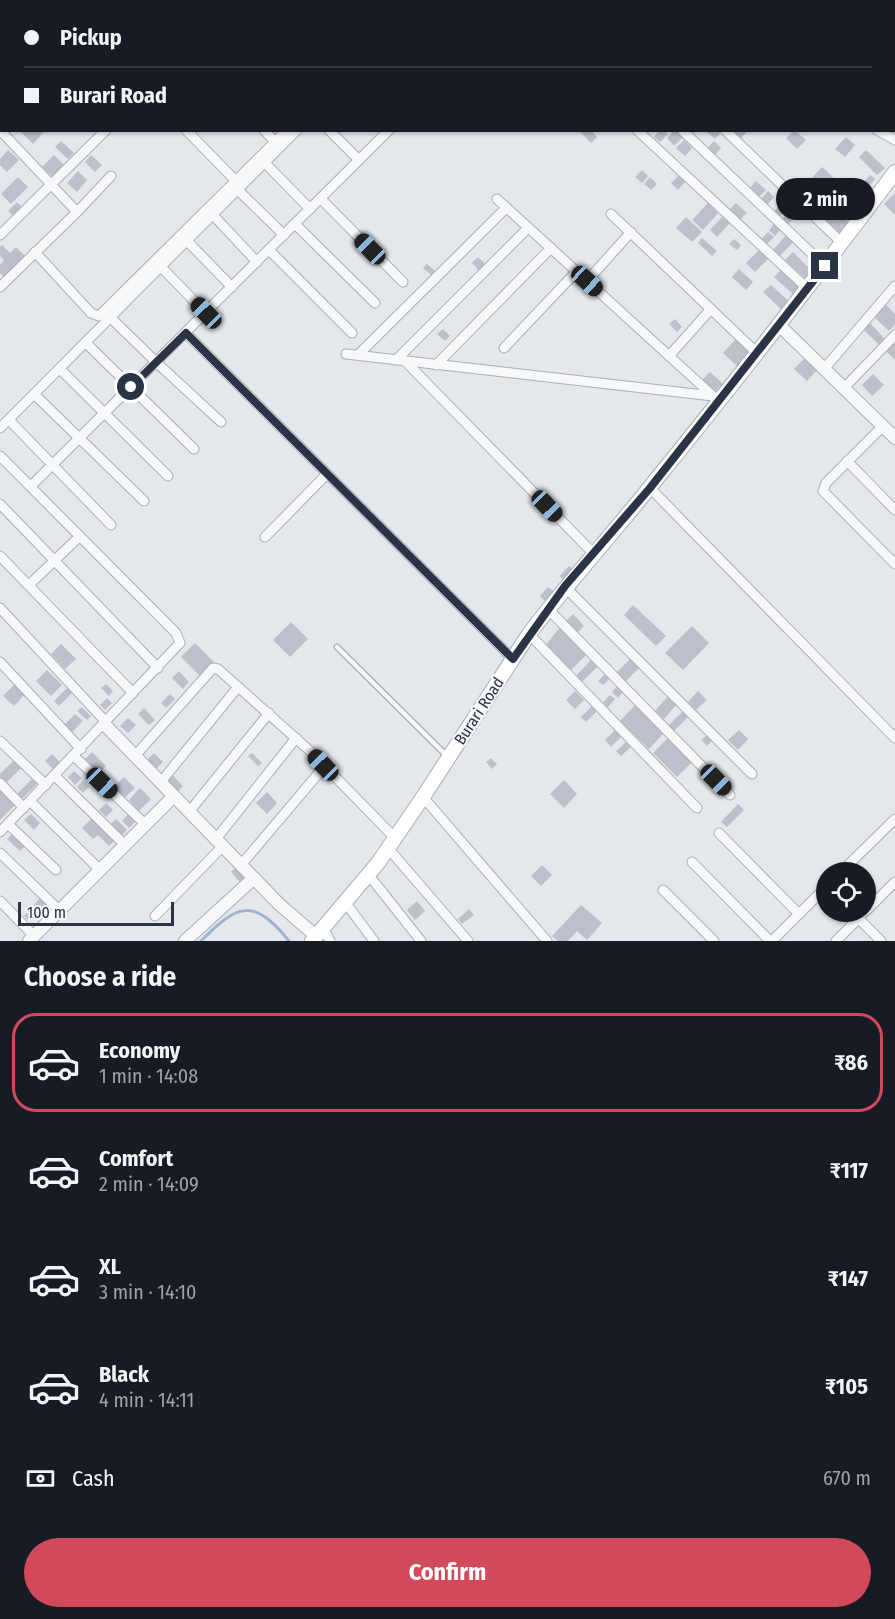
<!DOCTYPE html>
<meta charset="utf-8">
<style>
:root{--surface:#171b24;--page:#20242c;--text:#f1f3f6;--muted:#9ea1a6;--line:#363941;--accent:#d1495b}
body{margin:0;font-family:"Fira Sans Condensed",sans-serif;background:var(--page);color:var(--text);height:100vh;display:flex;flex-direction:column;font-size:22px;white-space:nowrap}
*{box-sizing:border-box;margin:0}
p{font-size:20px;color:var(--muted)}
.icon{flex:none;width:33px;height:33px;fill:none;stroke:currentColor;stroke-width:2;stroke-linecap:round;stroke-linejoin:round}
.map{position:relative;height:941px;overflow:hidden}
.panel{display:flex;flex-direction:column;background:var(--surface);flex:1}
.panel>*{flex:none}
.hud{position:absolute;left:0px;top:0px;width:896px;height:132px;box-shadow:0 2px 4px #0004;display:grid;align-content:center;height:132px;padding:0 24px;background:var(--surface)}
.tools{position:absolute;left:816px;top:862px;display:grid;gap:12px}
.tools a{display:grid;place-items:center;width:60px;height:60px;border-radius:50%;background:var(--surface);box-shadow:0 2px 4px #0004;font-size:30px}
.scale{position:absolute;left:18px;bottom:15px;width:156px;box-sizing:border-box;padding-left:6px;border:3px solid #2b3445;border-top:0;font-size:16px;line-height:21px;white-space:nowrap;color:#2b3445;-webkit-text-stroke:4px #f4f6f9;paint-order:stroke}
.end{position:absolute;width:27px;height:27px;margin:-14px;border:8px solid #2b3445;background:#fff;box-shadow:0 0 0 3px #fff}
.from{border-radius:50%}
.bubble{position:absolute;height:42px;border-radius:21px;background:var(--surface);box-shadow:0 2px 4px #0004;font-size:20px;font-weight:700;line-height:42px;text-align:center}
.car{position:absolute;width:18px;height:36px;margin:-18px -9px;border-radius:8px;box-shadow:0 0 4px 2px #0007;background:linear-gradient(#222 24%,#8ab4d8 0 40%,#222 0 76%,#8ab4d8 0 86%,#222 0)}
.hud b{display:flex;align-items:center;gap:21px;height:57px;font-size:22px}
.hud b+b{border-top:2px solid var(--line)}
.hud i{width:15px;height:15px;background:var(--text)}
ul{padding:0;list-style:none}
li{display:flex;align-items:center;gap:18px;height:99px;margin:0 12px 9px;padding:0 12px;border:3px solid transparent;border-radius:24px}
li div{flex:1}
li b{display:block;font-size:22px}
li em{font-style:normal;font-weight:700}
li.active{border-color:var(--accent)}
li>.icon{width:54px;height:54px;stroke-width:1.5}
h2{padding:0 24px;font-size:27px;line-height:72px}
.pay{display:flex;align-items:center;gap:15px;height:66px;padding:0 24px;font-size:22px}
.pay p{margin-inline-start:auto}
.button{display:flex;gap:12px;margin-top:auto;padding:12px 24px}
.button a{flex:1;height:69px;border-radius:36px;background:var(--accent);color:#fff;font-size:24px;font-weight:700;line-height:69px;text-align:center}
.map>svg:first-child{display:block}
</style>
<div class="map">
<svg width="895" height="941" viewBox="0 0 895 941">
<rect width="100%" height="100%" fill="#e4e7ec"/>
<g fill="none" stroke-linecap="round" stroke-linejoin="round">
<path stroke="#9fb4cc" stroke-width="3" d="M201 941C237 904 254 897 289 941"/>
</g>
<g fill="#bbc0ca">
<polygon points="23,130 42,130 44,132 33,144 21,132"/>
<polygon points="578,130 591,130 597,137 591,143"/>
<polygon points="660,130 664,130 668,134 660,142 654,137"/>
<polygon points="674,130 677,130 683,137 674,146 667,138"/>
<polygon points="708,130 723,130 715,139 707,132"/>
<polygon points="734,130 744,130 746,133 739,140 732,133"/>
<polygon points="794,130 806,140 797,149 786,138"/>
<polygon points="846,137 855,145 845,157 835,149"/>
<polygon points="684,140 692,148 685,156 676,148"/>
<polygon points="61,141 74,153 68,159 55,147"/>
<polygon points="714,141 721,148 714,156 707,149"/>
<polygon points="8,150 19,160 7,172 0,165 0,159"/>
<polygon points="866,150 885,168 877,175 859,157"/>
<polygon points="54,155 64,165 53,177 42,167"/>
<polygon points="91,155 102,165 95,172 85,162"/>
<polygon points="822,167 833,177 820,191 809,181"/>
<polygon points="642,170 648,176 642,183 635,177"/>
<polygon points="78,171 87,180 77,192 67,183"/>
<polygon points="679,175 686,181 678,190 671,183"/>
<polygon points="870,175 875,179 867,189 862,184"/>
<polygon points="18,177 28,187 11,204 1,194"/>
<polygon points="650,177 657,184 651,190 644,184"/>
<polygon points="835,180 846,189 839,196 829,187"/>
<polygon points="756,181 766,190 758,198 749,189"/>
<polygon points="768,191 774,197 767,205 761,199"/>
<polygon points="895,193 895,215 884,204"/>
<polygon points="17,202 23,208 14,217 8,211"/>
<polygon points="708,203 718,213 703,230 692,220"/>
<polygon points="736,203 747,213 740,220 729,210"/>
<polygon points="780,205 786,210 780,216 774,211"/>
<polygon points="793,208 799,213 787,226 781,220"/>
<polygon points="833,208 852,226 843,236 824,218"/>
<polygon points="723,216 730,223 717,237 710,230"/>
<polygon points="686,217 702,232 692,242 676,228"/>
<polygon points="776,222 782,228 775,236 769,230"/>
<polygon points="768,232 774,237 767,244 761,239"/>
<polygon points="788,233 795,240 779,257 772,251"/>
<polygon points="702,238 717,251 712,256 698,243"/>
<polygon points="734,239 741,245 737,250 729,244"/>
<polygon points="2,245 10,253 16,247 27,258 6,279 0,273 0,265 4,260 0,256 0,247"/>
<polygon points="761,248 770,257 755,272 746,263"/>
<polygon points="793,252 813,272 806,279 785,260"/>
<polygon points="478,257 488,267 481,273 472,263"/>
<polygon points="427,264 435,271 431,275 423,268"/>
<polygon points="739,269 753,282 746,290 732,277"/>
<polygon points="782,269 801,287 794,295 774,277"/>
<polygon points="771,285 792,304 784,312 763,292"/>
<polygon points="886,305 895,314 895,324 889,331 874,317"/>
<polygon points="675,319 682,327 677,332 669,324"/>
<polygon points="869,322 885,339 879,345 862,328"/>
<polygon points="443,329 450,336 445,341 437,334"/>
<polygon points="737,338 750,352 737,366 723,353"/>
<polygon points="893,343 895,345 895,360 885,350"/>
<polygon points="806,357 818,369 807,381 794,369"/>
<polygon points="710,372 723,384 714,393 701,381"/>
<polygon points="873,374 884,385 872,396 862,385"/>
<polygon points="569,566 574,570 564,581 560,576"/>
<polygon points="548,587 556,593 547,603 540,596"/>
<polygon points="633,605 666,636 656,646 624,615"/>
<polygon points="573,614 584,626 577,633 565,622"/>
<polygon points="291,622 308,639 290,657 273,640"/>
<polygon points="692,626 709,643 683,670 665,653"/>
<polygon points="560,627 587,654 570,671 546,645"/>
<polygon points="195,643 215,663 201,677 181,657"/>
<polygon points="61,644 76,659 65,669 51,654"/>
<polygon points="630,659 639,668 625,682 616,673"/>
<polygon points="591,660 598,666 581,683 575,677"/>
<polygon points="47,670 62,685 51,696 36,681"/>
<polygon points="179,671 189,682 183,689 172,678"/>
<polygon points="605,674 610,678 603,685 598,681"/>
<polygon points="15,684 25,694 14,706 3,696"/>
<polygon points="106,684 113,691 109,696 101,688"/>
<polygon points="618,685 624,691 618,698 612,692"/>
<polygon points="67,688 72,693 59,706 54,701"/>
<polygon points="575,691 584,700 575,709 566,700"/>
<polygon points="698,691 707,700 696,710 688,702"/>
<polygon points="170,694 175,699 166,708 161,703"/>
<polygon points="610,695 615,699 608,707 603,702"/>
<polygon points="667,697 676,705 664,719 655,711"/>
<polygon points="107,698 112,703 105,710 100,705"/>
<polygon points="635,705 664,733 649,749 620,721"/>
<polygon points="592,706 597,711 586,722 581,717"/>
<polygon points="81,707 91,716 87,720 77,711"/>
<polygon points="144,708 155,720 149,725 138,714"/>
<polygon points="683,711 689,716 672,733 667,727"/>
<polygon points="75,714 83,721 71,733 64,725"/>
<polygon points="128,718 136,725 128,733 120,726"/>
<polygon points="615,730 621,737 611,747 605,740"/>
<polygon points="739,730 748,739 738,750 728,740"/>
<polygon points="707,735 713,740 707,746 701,740"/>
<polygon points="668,738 692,762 677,777 653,753"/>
<polygon points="626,742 631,747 621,756 616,751"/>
<polygon points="92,752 106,766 99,773 85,759"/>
<polygon points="154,753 163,762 156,769 147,760"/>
<polygon points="252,753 262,763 258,766 248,756"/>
<polygon points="52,754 60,762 53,769 45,761"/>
<polygon points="491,758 497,764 492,769 486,762"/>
<polygon points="15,759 23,766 4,785 0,781 0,774"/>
<polygon points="74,771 82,778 75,785 68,777"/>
<polygon points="172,775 183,786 175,795 164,784"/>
<polygon points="34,777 39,782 22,799 17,794"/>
<polygon points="124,777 135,788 124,798 114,787"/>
<polygon points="83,780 89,787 83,793 77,787"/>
<polygon points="564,780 577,794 564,808 550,794"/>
<polygon points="0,786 17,803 0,820"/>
<polygon points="140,788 151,799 139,811 129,800"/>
<polygon points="267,792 277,803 267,814 256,803"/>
<polygon points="106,803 113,810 106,817 99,810"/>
<polygon points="738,804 744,810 727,827 721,822"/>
<polygon points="130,812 137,820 129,828 122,821"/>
<polygon points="31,814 40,823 34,830 24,820"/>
<polygon points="93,817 115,840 109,846 98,835 93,839 82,828"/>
<polygon points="116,819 127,830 120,837 109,826"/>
<polygon points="14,832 27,844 20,851 7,839"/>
<polygon points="238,865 247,875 240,882 231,872"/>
<polygon points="542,865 552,875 541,886 531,876"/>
<polygon points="42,896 52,906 41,917 36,912 28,920 24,916"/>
<polygon points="417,901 425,911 415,920 407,910"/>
<polygon points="581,905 602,923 587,940 577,931 568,941 558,941 552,936"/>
<polygon points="469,909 474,915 462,924 458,919"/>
</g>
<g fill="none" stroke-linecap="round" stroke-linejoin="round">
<g stroke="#a9aeb7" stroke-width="7">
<polyline id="service" points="337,647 447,756"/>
</g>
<g stroke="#a9aeb7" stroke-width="11">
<g id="minor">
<polyline points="60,0 62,2"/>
<polyline points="123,0 125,2"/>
<polyline points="183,0 185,2"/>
<polyline points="260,0 261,2"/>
<polyline points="309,0 310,2"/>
<polyline points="657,0 659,2"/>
<polyline points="49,2 52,0"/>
<polyline points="164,2 165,0"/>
<polyline points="415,2 416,0"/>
<polyline points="424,2 426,0"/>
<polyline points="519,2 521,0"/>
<polyline points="684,2 685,0"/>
<polyline points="894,12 895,11"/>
<polyline points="0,44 2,44"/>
<polyline points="0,68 2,69"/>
<polyline points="0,108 2,107"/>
<polyline points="0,130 77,212"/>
<polyline points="186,130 236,181"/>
<polyline points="264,130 275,142"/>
<polyline points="329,130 359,160"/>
<polyline points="637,130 807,288"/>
<polyline points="682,130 825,266"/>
<polyline points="725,130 842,243"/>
<polyline points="877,130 895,140"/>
<polyline points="265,163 310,209"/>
<polyline points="238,190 284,235"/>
<polyline points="321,199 403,282"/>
<polyline points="497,199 712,395"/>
<polyline points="611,214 757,353"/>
<polyline points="213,215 257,262"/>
<polyline points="295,224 375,303"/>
<polyline points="0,235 106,130"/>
<polyline points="187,241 232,287"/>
<polyline points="269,250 352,333"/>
<polyline points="35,252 91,313 99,316 287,130"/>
<polyline points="161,267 206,313"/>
<polyline points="587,281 631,232"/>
<polyline points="0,287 77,212 111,176"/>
<polyline points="111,318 156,362 221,422"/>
<polyline points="186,333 513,659"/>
<polyline points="86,343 194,449"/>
<polyline points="504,348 576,272"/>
<polyline points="346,354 713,396"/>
<polyline points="358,355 506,208"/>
<polyline points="669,356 711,309"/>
<polyline points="396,360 528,228"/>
<polyline points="405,361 594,554"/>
<polyline points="436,365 551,248"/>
<polyline points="60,369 168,476"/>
<polyline points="824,369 895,286"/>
<polyline points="844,388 895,335"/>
<polyline points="34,394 144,501"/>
<polyline points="9,420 111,525"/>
<polyline points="883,426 826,483 823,491 895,564"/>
<polyline points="0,428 297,130"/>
<polyline points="0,456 176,633 180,643 0,832"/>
<polyline points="847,461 895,510"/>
<polyline points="31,486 389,130"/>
<polyline points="650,488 895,738"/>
<polyline points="0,504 158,668"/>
<polyline points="265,537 327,474"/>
<polyline points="0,556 133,693"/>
<polyline points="29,585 80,536"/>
<polyline points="565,587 752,774"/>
<polyline points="0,608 106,722"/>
<polyline points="548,609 730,795"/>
<polyline points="529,634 697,808"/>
<polyline points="0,662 81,749"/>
<polyline points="0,741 46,785"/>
<polyline points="74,756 145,824"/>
<polyline points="134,757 205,677 213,668 218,669 309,750 395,838"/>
<polyline points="55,776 125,845"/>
<polyline points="0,783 24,808"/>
<polyline points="160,783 238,687"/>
<polyline points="423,797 547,941"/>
<polyline points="30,801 96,866"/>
<polyline points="189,812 269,713"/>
<polyline points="8,824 56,870"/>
<polyline points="719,833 799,914"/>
<polyline points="216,839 296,738"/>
<polyline points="388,848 468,941"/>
<polyline points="0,853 60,911"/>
<polyline points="692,862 770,941"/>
<polyline points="241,865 318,774"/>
<polyline points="840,873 895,819"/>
<polyline points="368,874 421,941"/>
<polyline points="663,890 714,941"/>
<polyline points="0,901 34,936"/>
<polyline points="345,902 374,941"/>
<polyline points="866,911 895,882"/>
<polyline points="852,912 881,941"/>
<polyline points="155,916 223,846"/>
<polyline points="323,927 330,941"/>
<polyline points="772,941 826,887"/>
<polyline points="836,941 861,916"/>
</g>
</g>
<g stroke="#a9aeb7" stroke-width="14">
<g id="tertiary">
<polyline points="779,325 895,438"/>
<polyline points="104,724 279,904 316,936"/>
<polyline points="29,941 174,796"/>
<polyline points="185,941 254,878"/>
</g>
</g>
<g stroke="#a9aeb7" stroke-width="16">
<path id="secondary" d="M312 941 378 863 423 797 529 634C567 584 610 537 650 487 734 384 815 279 895 172"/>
</g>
<use href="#service" stroke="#f7f8fa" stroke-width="4.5"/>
<use href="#minor" stroke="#f7f8fa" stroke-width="9"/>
<use href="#tertiary" stroke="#f7f8fa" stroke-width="12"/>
<use href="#secondary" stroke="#fff" stroke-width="14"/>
</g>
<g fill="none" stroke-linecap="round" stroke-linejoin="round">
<polyline stroke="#2b3445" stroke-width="8" points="131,387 186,333 513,659 565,586 650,488 825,266"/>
</g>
<g text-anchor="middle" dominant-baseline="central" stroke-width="4.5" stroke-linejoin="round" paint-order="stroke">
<g font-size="16" fill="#2b3445" stroke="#f4f6f9">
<text transform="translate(479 711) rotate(-57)">Burari Road</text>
</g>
</g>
</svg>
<div class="tools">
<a><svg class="icon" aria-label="locate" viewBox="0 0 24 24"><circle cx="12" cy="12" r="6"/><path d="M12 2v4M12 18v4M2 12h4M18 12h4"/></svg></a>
</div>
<div class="scale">100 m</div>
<i class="end from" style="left:131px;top:387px"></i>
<i class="end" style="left:825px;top:266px"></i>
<div class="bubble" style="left:776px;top:178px;width:99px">2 min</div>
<i class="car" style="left:370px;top:249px;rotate:315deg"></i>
<i class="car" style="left:587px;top:281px;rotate:132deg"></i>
<i class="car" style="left:206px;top:313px;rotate:316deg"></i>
<i class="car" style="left:547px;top:506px;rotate:136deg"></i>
<i class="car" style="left:323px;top:765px;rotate:316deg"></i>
<i class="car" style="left:716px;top:780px;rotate:135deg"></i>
<i class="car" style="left:102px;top:783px;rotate:134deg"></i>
<div class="hud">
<b><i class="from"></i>Pickup</b>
<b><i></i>Burari Road</b>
</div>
</div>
<section class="panel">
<h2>Choose a ride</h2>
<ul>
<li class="active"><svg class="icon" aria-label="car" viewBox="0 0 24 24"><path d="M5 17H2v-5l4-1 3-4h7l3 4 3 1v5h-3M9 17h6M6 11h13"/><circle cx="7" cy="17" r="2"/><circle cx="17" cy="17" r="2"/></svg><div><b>Economy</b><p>1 min · 14:08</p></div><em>₹86</em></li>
<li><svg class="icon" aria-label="car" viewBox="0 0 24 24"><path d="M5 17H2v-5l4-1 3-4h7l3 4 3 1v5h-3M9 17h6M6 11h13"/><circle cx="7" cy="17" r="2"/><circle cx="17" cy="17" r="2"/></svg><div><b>Comfort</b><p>2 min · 14:09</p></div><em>₹117</em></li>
<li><svg class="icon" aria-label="car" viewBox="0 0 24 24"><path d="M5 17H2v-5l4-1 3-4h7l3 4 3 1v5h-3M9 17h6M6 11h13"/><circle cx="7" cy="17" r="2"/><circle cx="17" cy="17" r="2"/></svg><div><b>XL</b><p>3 min · 14:10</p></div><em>₹147</em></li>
<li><svg class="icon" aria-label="car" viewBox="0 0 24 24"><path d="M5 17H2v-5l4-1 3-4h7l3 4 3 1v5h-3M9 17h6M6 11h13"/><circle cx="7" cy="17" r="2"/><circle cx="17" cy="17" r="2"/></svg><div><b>Black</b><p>4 min · 14:11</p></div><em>₹105</em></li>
</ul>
<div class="pay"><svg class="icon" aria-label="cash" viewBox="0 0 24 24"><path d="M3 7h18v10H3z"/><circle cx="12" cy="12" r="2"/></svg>Cash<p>670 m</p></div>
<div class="button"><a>Confirm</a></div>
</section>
